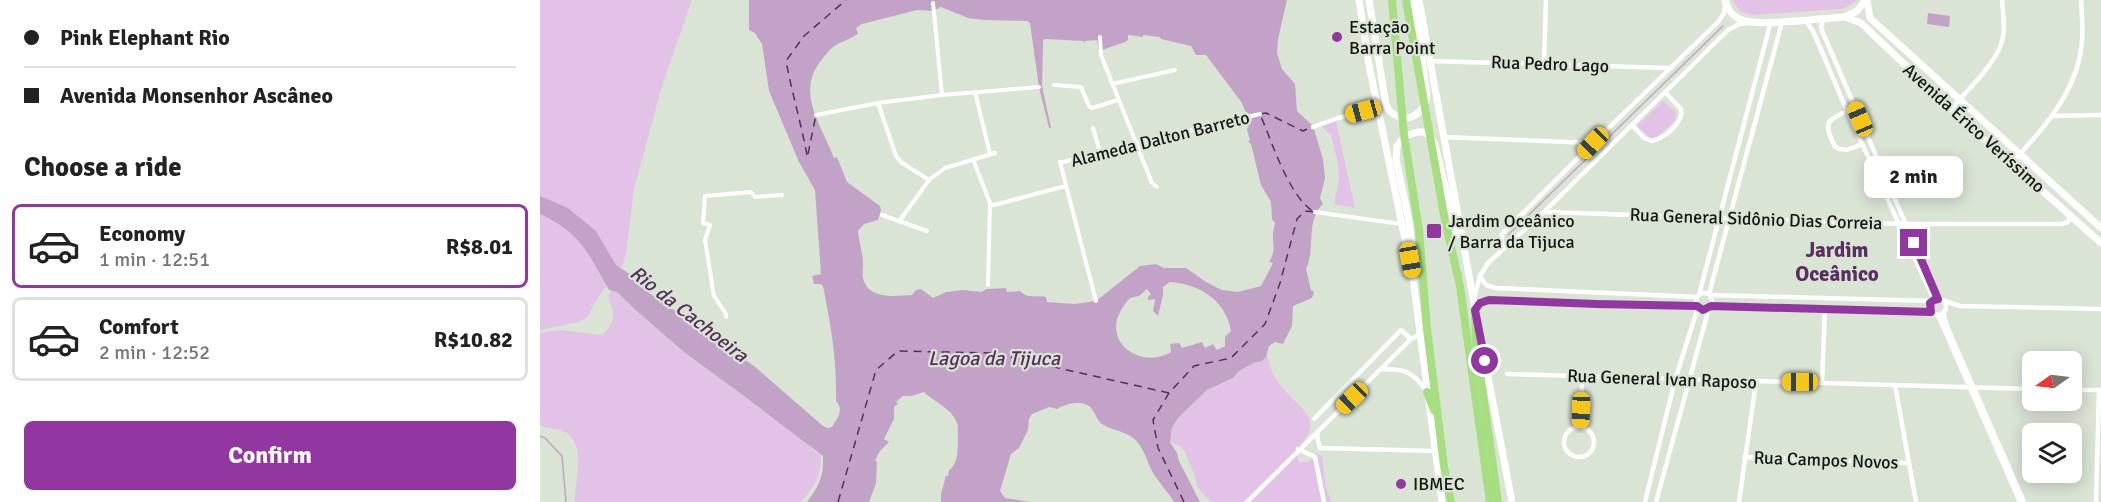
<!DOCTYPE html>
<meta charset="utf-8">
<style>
:root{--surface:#fff;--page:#f6f6f6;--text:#222;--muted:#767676;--line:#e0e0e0;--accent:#9236a1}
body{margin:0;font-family:Signika,sans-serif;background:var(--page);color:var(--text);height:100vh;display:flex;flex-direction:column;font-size:22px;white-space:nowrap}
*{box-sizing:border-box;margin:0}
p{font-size:20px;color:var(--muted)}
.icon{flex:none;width:33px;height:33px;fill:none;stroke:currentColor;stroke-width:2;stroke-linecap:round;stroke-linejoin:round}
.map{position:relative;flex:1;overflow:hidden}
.side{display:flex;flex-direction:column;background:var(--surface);width:540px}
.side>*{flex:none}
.banner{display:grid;align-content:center;height:132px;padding:0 24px;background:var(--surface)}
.needle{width:39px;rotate:256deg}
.buttons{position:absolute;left:1482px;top:351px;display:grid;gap:12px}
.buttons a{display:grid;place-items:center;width:60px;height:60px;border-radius:9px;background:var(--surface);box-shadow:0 3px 15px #0003;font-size:30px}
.end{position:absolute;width:27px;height:27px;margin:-14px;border:8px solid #9236a1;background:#fff;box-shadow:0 0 0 3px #fff}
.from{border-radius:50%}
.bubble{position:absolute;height:42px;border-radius:9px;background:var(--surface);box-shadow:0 3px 15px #0003;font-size:20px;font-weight:800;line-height:42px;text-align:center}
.car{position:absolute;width:18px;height:36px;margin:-18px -9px;border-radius:8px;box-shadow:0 0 4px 2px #0007;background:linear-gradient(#f5c518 24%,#345 0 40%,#f5c518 0 76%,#345 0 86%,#f5c518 0)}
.banner b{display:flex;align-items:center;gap:21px;height:57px;font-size:22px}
.banner b+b{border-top:2px solid var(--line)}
.banner i{width:15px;height:15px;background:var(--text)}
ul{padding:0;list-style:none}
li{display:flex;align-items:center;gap:18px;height:84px;margin:0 12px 9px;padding:0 12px;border:3px solid var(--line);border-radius:9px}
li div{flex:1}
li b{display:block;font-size:22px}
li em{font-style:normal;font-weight:800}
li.on{border-color:var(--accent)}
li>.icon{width:54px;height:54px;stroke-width:1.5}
h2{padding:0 24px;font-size:27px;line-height:72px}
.action{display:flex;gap:12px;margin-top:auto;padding:12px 24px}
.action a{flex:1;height:69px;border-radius:9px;background:var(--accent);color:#fff;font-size:24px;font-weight:800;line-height:69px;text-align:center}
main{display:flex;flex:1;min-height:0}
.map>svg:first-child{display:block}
</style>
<main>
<section class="side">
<div class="banner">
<b><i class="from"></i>Pink Elephant Rio</b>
<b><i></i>Avenida Monsenhor Ascâneo</b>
</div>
<h2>Choose a ride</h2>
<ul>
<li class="on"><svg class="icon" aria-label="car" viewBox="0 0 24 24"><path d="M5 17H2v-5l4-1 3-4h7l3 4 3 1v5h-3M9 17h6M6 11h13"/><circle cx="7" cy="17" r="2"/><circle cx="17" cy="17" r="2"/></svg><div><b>Economy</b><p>1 min · 12:51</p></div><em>R$8.01</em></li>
<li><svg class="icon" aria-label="car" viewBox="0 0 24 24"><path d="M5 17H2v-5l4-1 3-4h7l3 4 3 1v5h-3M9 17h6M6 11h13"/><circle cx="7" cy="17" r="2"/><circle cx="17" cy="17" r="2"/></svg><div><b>Comfort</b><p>2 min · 12:52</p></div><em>R$10.82</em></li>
</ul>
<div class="action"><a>Confirm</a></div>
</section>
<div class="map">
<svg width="1561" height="502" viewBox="0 0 1561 502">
<rect width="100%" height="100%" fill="#dae4d5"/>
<g fill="#e2c3e7">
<polygon points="0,0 152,0 122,86 94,189 86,254 83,264 59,296 47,317 39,322 0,330"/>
<polygon points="1192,0 1317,0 1309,6 1301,9 1212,15 1201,12"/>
<polygon points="1123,101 1136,112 1135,120 1117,137 1110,138 1097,126"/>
<polygon points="796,121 815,208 794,204 799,179 798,164 791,135 781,126"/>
<path d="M72 290 77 292 99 313 144 352 265 441 275 452 281 454C281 476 275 486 261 502H35C34 482 47 448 27 433 19 428 8 429 0 425V333L21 330 62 335C77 320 74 314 68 296Z"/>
<path d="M726 353C729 361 731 371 736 379 744 393 763 405 769 419 776 436 752 445 759 462H768L776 454 782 456 786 488 792 502H671L657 487 656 479 645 452 640 446 630 442 632 428 638 418 667 390 693 378 698 372 713 363 722 361Z"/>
</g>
<g fill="#c2a3c7" fill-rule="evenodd">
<path d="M209 0H747L738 39 737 53 742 69 755 84 757 111 773 126 783 159 785 178 780 198 783 204C765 221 776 249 766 269L771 290 774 292 772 298 753 306 752 326 743 344 735 342 729 346 726 357 722 361 713 363 698 372 693 378 667 390 638 418 632 428 630 442 637 453 639 461 660 502H634C628 492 620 484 613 473 606 460 604 446 592 437 583 431 571 430 562 424 556 419 556 414 552 409 545 399 526 403 517 409L509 407 492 414 489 419 488 430 479 448 471 454 460 491 465 498 490 502H401V494L406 476H408L409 470C421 463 417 439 418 426 414 409 395 403 384 392L371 396H363L356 402 358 404 354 407V419L344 439 349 442 340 451 335 460 337 462 336 483 329 502H267C279 486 284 476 283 456L208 399 144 352 99 313 77 292 69 290C48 253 41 233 0 214V196L28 208 56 231 76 265 91 275 95 283 214 366 283 426 288 428 292 427C298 418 304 410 296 401 297 359 291 327 283 286L280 284H274L272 276 281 274 275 190 259 162 229 91 222 44 215 33 209 30ZM401 7 428 18 443 20 487 21 490 23 499 87 509 128H511L502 86 503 46V40L506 39 543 41 545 43V41L557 40 559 51 585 42 588 40V35L603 37V35L620 37 621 39 651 46 656 55H666L702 103 705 111 711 115 712 121 709 123 707 130 710 140 708 141 711 144 721 185 731 202 732 219 735 223C735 226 733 229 733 233 732 246 737 248 729 262L733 263 721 286 698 292 682 290 666 282 646 268H624L616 264 600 266 556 301 535 304 507 302 506 297C497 295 487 299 480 291L467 292 466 288 447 289 441 292 423 290 406 292 393 298 381 289 376 290 372 295C355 296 328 300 323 278 322 274 323 269 323 264 323 254 319 242 318 231L324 224 338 220 341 210 340 206 307 182 297 157 294 158C282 126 256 93 280 62 284 57 288 51 293 47 300 42 310 39 318 34L316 28 322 24 377 10 392 11ZM630 282C659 284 686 300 691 331L685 337V346L677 350 673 344 665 348 662 342 642 348 639 343 630 344 631 352C611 365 577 355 576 327 576 316 583 306 590 298L599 296 607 289 611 294 608 297V300L615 299 613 311 618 316 623 295V287Z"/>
<polygon points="1388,13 1410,16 1409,27 1387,24"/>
</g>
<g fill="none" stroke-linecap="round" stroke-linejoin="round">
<g stroke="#c2a3c7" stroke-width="1.5">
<polyline points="968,235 1183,26"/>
<polyline points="0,436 5,438 22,456 26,502"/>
</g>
<g stroke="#562e5d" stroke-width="1.5" stroke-dasharray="8 6" stroke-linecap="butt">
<path d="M767 129 763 131 726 113 720 114C732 142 749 197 774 212"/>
<polyline points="268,154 276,115"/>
<path d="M267 155C261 123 252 93 246 61L264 36 306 0"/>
<polyline points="298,502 336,370 358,351 452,353 629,393"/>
<polyline points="644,502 618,448 613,420 629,393 654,366 691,358 725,324 740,283 757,219 765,211 775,212"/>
</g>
<g stroke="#fff" stroke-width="4">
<polyline points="393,3 402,95"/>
<polyline points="560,37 561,55 612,183 617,187"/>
<polyline points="572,84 635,70"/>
<polyline points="514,85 541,87 549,106 552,108 578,100"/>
<polyline points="435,92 450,154"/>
<polyline points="338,103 356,156 361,162 389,180"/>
<polyline points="276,115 338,103 402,95 499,87"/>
<polyline points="553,128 560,152"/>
<polyline points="433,159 450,203 448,285"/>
<polyline points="520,162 556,301"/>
<polyline points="520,163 560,152 720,114"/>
<polyline points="450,206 526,186"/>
<polyline points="775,212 861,224"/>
<polyline points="342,215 387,231"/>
<polyline points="360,220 389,180 405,168 455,153"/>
<polyline points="186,317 186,314 174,296 165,240 170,225 163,223 165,196 211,192 215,197 242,195"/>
</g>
<g stroke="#fff" stroke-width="4.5">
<polyline points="1284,18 1281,27 1283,33 1398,299"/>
<polyline points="1265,19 1274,33 1307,111 1394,300"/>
<polyline points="889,61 1131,68"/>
<polyline points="1004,64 1006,0"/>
<path d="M1411 109C1427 90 1459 62 1463 37 1465 25 1463 12 1462 0"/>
<path d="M1307 111C1283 122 1285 124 1295 147 1305 153 1313 148 1322 144"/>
<polyline points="1512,116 1561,115"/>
<path d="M1092 125 1104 138 1112 141C1124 138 1144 123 1141 109L1125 92"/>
<polyline points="773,127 798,118 838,108"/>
<polyline points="903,137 1053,143"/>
<path d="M1472 163C1500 132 1532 98 1540 55 1544 37 1542 18 1541 0"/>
<polyline points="1004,212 1366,224 1522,224 1528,222 1530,215"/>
<polyline points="967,246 961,243 962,234 1053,143 1179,21 1184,13 1185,4"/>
<polyline points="940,276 946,285 956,288 1157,297"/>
<circle cx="1164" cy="301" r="8"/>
<polyline points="1169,294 1242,22"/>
<polyline points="1159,295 1231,21"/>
<polyline points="1170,295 1392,301"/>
<polyline points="934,298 940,276 948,263 1004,212 1188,30 1199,24 1208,23"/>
<circle cx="1398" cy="307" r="8"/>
<polyline points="1402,300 1420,306 1561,309"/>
<polyline points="1171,306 1391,312"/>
<polyline points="935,310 940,303 949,300 1057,305 1157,306"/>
<polyline points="1403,313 1408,329 1484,502"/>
<polyline points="1398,315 1480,502"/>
<path d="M841 369C865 369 873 371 886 391"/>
<polyline points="967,374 1492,389"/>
<polyline points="1282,382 1285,308"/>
<polyline points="1355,385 1376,502"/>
<polyline points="1532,390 1561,390"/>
<polyline points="774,419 861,330 871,339"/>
<circle cx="1039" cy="442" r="15"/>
<polyline points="1041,427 1042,377"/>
<polyline points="778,433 777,437 780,448"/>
<polyline points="780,448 896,451"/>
<polyline points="758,449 775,457"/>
<polyline points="775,457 784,502"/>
<polyline points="1204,457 1368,463"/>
<polyline points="707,502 871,339 879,335"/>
<polyline points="1105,502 1135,380 1158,307"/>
<polyline points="1116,502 1169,308"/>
<polyline points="1199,502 1216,382"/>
<polyline points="1556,502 1559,390"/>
</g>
<g stroke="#fff" stroke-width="7">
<polyline points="819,0 829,65 873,278 902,502"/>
<path d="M829 0 846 105C858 128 885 118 887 95L874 0"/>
<polyline points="879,0 936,314"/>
<path d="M1185 0C1187 9 1193 17 1202 20 1221 27 1282 18 1305 17L1317 11 1326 0"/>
<polyline points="1327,0 1330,18 1561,228"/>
<polyline points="1305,17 1321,23 1424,121 1561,243"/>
<polyline points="873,255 869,221 856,159 857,146 865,136 878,132 884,132 890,136 895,145 917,235"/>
<polyline points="938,325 972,502"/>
</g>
<g stroke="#a7de82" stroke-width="8">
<polyline points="852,0 864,135 879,230 887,329 904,466 911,502"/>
<polyline points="866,0 905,221 920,286 950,502"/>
<polyline points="935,310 936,344 958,502"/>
<polyline points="887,392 894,410"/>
</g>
</g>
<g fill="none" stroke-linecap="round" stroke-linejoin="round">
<polyline stroke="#9236a1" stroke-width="8" points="945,361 935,310 940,303 949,300 1057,304 1157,306 1163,310 1171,306 1391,312 1390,303 1394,300 1398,299 1374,243"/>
</g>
<g fill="#9236a1" stroke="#dae4d5" stroke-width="2">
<circle cx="797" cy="37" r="6"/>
<rect x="886" y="223" width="16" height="16" rx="3"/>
<circle cx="861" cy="484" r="6"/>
</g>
<g text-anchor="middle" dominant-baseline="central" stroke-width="4.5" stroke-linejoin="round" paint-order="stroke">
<g font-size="18" fill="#131611" stroke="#dae4d5" text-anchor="start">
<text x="809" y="27">Estação<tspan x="809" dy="21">Barra Point</tspan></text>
<text x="908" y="221">Jardim Oceânico<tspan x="908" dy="21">/ Barra da Tijuca</tspan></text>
<text x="873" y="484">IBMEC</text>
</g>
<g font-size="18" fill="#131611" stroke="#dae4d5">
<text transform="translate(1010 64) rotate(2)">Rua Pedro Lago</text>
<text transform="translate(1434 128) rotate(42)">Avenida Érico Veríssimo</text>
<text transform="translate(620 139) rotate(-14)">Alameda Dalton Barreto</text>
<text transform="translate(1216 219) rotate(2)">Rua General Sidônio Dias Correia</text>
<text transform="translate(1122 379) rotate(2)">Rua General Ivan Raposo</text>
<text transform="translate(1286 460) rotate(2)">Rua Campos Novos</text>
</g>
<g font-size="20" font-style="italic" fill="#562e5d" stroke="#dae4d5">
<text transform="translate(149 314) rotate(38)">Rio da Cachoeira</text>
<text x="454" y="358">Lagoa da Tijuca</text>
</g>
<g font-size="21" font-weight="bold" fill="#5b2e62" stroke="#dae4d5">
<text x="1297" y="250">Jardim<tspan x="1297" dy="24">Oceânico</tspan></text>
</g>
</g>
</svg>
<div class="buttons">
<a><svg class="needle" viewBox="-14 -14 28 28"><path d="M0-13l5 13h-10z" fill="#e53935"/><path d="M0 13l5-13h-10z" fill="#767676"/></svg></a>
<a><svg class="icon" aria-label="layers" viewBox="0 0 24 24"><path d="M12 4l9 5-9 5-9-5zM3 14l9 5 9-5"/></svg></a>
</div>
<i class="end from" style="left:945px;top:361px"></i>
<i class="end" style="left:1374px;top:243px"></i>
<div class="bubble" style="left:1324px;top:156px;width:99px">2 min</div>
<i class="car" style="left:823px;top:111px;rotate:255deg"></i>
<i class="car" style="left:1320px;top:119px;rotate:337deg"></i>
<i class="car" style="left:1053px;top:143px;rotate:224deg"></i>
<i class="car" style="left:870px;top:260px;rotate:170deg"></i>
<i class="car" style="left:1260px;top:382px;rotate:270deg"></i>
<i class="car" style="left:812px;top:398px;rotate:226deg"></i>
<i class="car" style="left:1041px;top:410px;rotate:182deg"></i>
</div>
</main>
